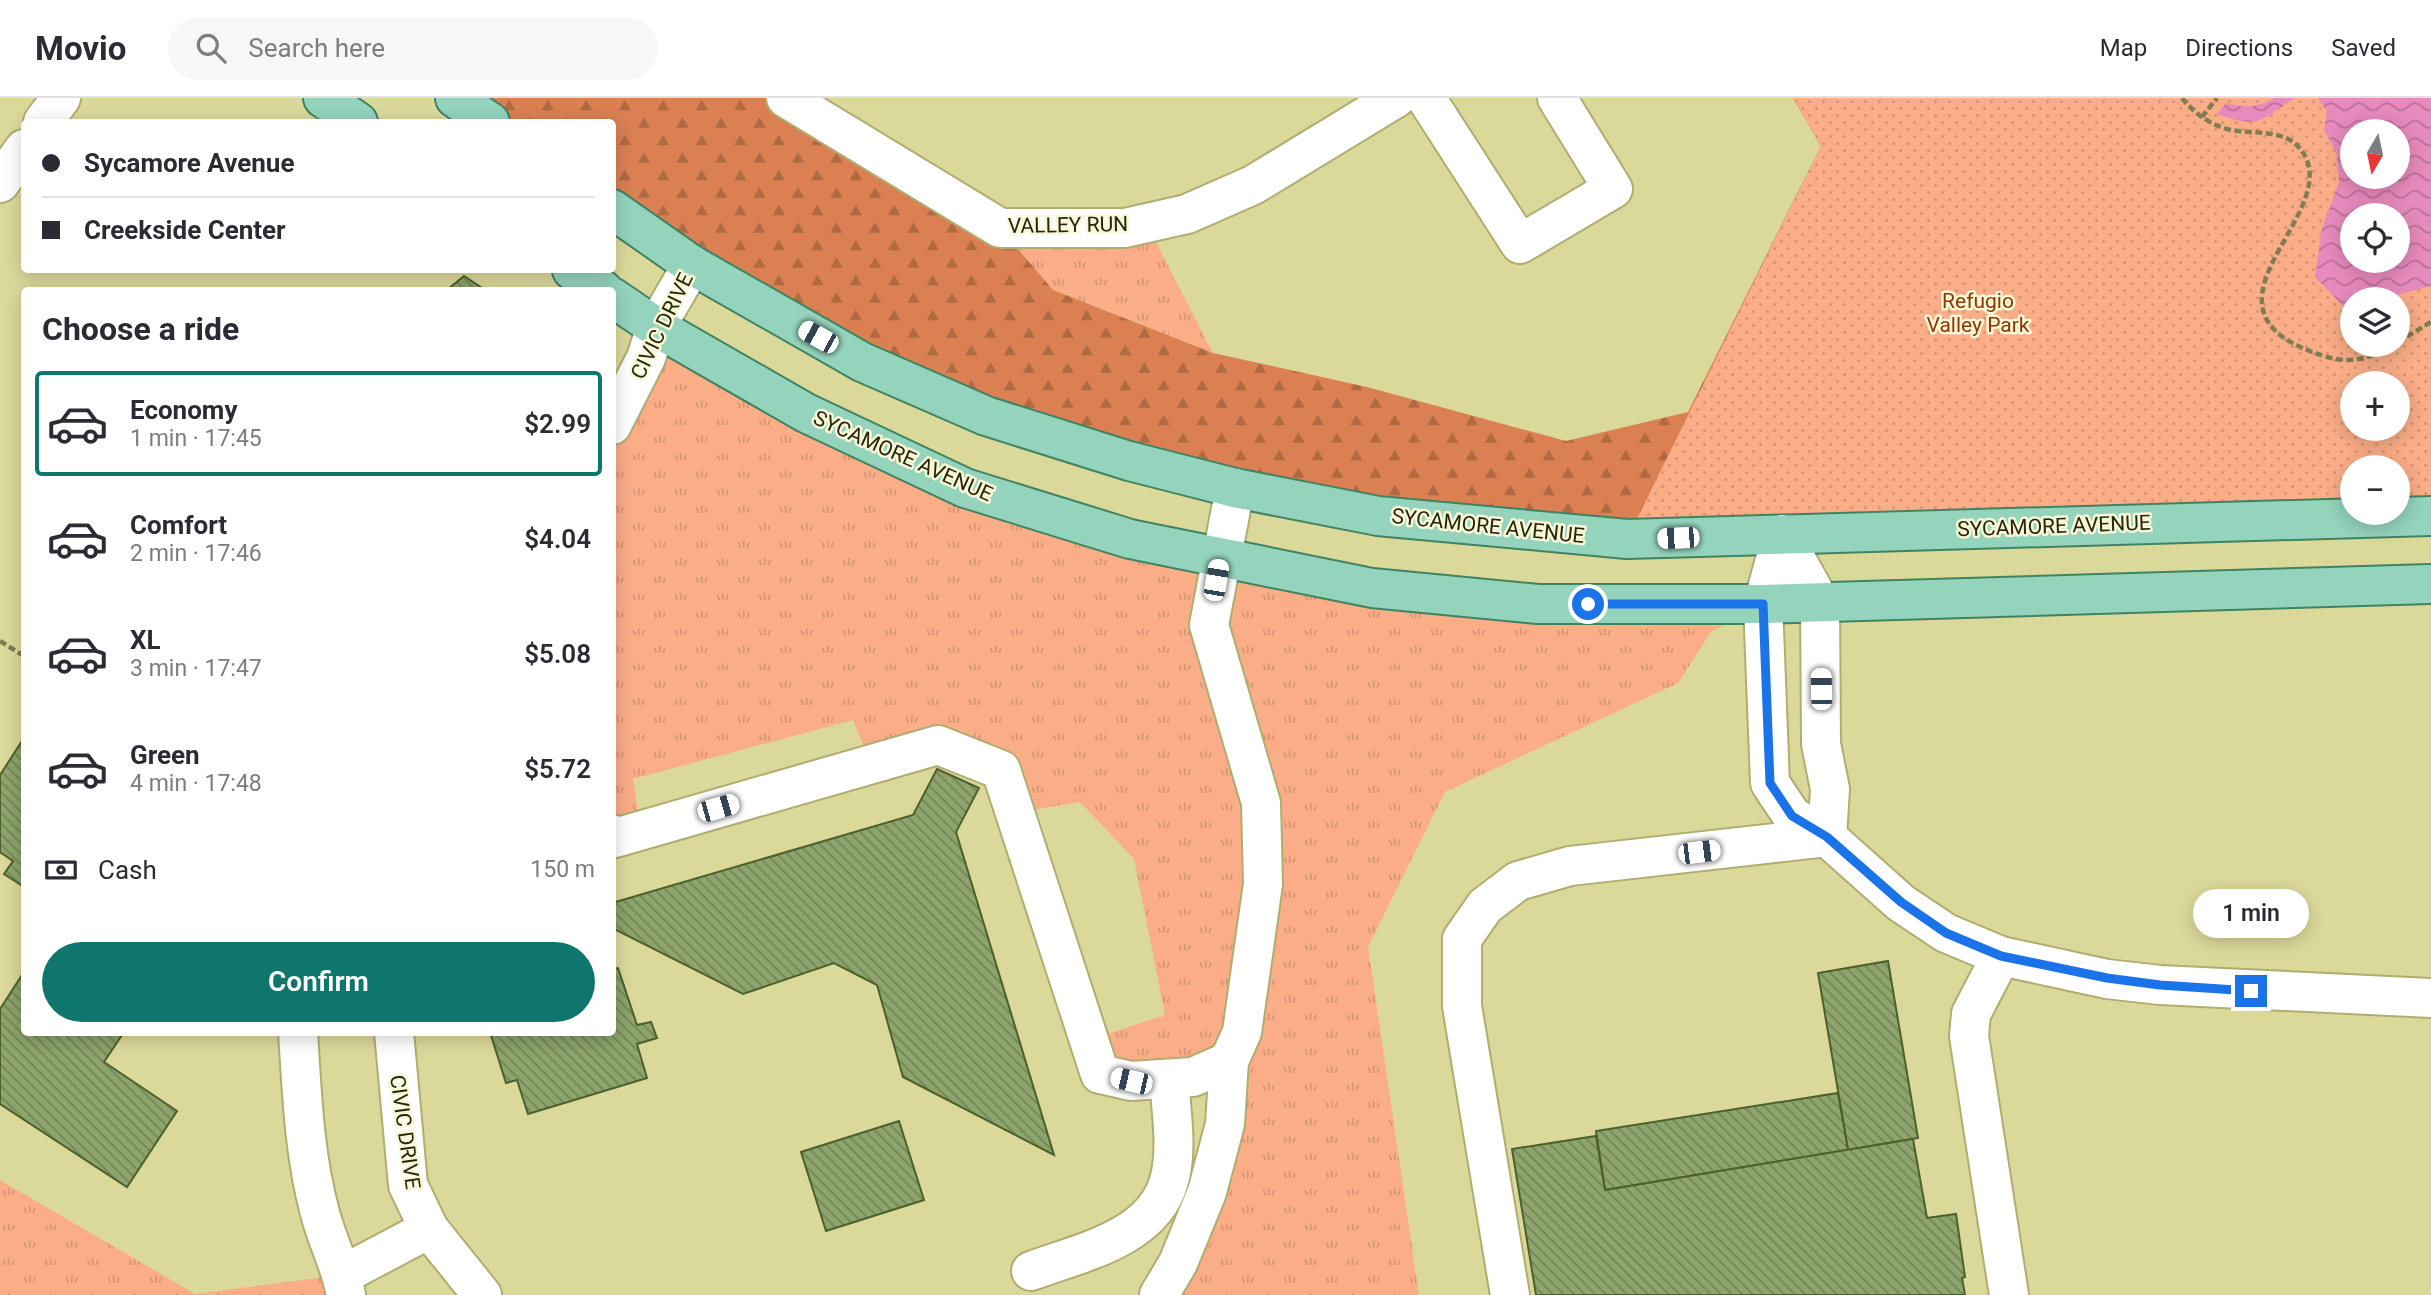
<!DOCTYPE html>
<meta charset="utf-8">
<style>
:root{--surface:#fff;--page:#f7f7f7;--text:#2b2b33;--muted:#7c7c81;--line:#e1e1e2;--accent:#0f766e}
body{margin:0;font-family:Roboto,sans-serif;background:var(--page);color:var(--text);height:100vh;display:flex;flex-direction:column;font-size:26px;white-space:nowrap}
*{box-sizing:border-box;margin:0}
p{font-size:23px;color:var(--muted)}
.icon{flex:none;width:38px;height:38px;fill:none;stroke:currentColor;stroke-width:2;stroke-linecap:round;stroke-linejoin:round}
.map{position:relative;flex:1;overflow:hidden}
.drawer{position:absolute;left:21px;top:189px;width:595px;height:749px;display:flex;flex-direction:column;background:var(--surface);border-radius:7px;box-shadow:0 4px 18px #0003}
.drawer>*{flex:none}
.guide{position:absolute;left:21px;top:21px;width:595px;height:154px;border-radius:7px;box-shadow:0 4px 18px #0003;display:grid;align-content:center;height:154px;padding:0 21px;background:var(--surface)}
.needle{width:46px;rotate:189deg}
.fabs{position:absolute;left:2340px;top:21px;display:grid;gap:14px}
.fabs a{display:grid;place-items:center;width:70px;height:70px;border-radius:50%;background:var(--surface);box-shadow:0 4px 18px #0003;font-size:35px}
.end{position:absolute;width:32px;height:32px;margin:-16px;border:9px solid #1a73e8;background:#fff;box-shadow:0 0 0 4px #fff}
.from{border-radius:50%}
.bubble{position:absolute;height:49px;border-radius:24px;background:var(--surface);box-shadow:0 4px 18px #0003;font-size:23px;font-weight:600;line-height:49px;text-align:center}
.car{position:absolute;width:21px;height:42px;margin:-21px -10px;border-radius:9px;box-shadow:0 0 5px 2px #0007;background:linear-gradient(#fff 24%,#345 0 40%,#fff 0 76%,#345 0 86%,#fff 0)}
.guide b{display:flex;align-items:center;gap:24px;height:66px;font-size:26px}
.guide b+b{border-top:2px solid var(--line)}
.guide i{width:18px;height:18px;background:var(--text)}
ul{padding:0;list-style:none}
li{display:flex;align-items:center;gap:21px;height:105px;margin:0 14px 10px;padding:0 7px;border:4px solid transparent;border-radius:7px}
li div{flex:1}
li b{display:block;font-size:26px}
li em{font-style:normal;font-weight:600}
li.selected{border-color:var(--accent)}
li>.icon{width:63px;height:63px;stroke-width:1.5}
h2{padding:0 21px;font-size:32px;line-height:84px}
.pay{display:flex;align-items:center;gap:18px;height:77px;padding:0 21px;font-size:26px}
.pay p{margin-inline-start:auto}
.button{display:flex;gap:14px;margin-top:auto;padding:14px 21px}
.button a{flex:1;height:80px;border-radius:42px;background:var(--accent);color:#fff;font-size:28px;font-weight:600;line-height:80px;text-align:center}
header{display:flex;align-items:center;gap:42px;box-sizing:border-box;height:98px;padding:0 35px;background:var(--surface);border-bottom:2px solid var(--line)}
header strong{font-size:33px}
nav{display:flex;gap:38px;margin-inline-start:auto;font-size:24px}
.search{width:490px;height:63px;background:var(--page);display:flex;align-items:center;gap:18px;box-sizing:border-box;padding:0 24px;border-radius:38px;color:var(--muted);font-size:26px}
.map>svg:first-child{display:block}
</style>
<header>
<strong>Movio</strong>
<div class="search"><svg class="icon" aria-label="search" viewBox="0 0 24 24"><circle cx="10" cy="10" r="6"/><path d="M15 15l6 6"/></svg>Search here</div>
<nav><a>Map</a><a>Directions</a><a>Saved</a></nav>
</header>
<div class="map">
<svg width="2431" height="1197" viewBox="0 0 2431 1197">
<defs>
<pattern id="grass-tufts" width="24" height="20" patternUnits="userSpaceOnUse" patternTransform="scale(1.75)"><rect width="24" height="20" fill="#faad87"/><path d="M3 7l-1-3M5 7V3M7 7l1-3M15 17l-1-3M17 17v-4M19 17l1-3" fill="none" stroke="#d69573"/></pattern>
<pattern id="forest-firs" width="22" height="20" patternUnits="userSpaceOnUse" patternTransform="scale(1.75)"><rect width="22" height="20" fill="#da8052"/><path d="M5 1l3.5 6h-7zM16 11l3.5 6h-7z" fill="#b16942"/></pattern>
<pattern id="park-dots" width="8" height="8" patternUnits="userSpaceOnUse" patternTransform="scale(1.75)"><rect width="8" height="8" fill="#faad87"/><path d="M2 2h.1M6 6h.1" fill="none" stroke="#d69573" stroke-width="1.8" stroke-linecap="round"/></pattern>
<pattern id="water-waves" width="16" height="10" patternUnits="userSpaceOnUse" patternTransform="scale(1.75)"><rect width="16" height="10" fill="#e78abd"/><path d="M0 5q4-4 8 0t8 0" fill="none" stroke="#bb7198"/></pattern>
<pattern id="building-back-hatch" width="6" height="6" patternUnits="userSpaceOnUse" patternTransform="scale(1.75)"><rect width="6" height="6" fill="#8da46c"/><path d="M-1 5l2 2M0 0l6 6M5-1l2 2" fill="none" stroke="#738557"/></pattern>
</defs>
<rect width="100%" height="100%" fill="#dbd99a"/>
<g fill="url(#grass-tufts)">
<polygon points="1146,125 1213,255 1053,192 1000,130"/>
<polygon points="656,229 806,315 1220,462 1763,506 1711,534 1678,585 1445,694 1368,849 1419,1197 1159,1197 1229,964 1131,983 1089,942 1165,917 1134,761 1080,704 1015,715 1001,672 938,647 871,666 853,622 633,681 641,732 613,736 613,332"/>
<polygon points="0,1082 195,1196 342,1177 331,1197 0,1197"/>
</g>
<path fill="url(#forest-firs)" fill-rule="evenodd" d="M455 0H786L1000 130 1053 192 1213 255 1367 289 1566 343 1688 314 1821 48 1793 0H2120L2109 24 1961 109 1953 190 1943 233 2001 236 2020 139 2086 140 2099 107 2146 77 2262 107 2246 144 2272 164 2266 183V222C2296 261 2355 274 2396 247 2406 241 2417 226 2431 224V405L2423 418 1627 441 1378 418 1235 390 1129 363 986 318 862 264 692 167 613 111 612 24H490ZM2352 285H2398V331H2352ZM2352 369H2398V415H2352Z"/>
<path fill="url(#park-dots)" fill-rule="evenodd" d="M1793 0H2431V418L1627 441 1821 48ZM2352 33H2398V79H2352ZM2352 117H2398V163H2352ZM2352 201H2398V247H2352ZM2352 285H2398V331H2352ZM2352 369H2398V415H2352Z"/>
<g fill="url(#water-waves)" fill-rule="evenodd">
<path d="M2274 0H2295C2261 21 2262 32 2217 16L2226 5C2243 10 2259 10 2274 0Z"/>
<path d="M2318 0H2431V188L2381 201H2352V209L2346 211 2315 179 2322 130 2339 84 2337 56 2324 32 2327 14ZM2352 33H2398V79H2352ZM2352 117H2398V163H2352Z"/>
</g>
<g fill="url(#building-back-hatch)" stroke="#4c602b" stroke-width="2">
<polygon points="464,178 485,192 447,192"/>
<polygon points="24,640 24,789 4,776 13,763 0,754 0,677"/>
<polygon points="937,671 979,690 956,734 1054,1057 903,979 877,887 834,865 743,896 612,830 612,805 913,717"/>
<polygon points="1888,863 1918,1040 1848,1052 1818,875"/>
<polygon points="618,870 637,927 651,924 657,940 637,946 647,980 528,1016 517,982 506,985 490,934 612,934 612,872"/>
<polygon points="24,874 24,934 124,934 104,964 177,1013 127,1089 0,1006 0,911"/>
<polygon points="1838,995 1848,1052 1605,1092 1596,1033"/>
<polygon points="899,1023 924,1102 826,1133 801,1054"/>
<polygon points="1596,1038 1605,1092 1913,1041 1927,1120 1956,1116 1965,1179 1962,1180 1965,1197 1536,1197 1512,1051"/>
</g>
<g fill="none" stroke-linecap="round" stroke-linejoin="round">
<g stroke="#afad70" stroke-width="42">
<g id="minor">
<polyline points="786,0 1000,130 1125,130 1187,116 1253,87 1396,0"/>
<polyline points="1426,0 1520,146 1613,91 1557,0"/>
<polyline points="43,24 61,0"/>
<polyline points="0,85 24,51"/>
<polyline points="612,327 646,260 656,229 692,167"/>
<polyline points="612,736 615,740 938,647 1001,672 1100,976 1131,983 1193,979 1229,963"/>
<polyline points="1827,739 1830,691 1821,646 1820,504 1782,436 1763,506 1770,685 1792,718 1827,739 1901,805 1946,835 2001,858 2107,881 2160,887 2431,900"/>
<polyline points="2001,858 1971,916 1969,938 2009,1197"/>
<path d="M298 934C302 996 304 1056 320 1115 327 1143 341 1168 346 1197"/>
<polyline points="394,934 408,1087 429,1131"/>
<path d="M1031 1173C1079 1155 1153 1141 1169 1083 1178 1052 1171 1012 1169 981"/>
<polyline points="342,1177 429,1131 482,1197"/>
<polyline points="1159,1197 1178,1165 1207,1094 1225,1026 1229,963 1242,934 1263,786 1261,705 1209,527 1235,390"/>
<polyline points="1510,1197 1462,908 1462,841 1485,808 1518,783 1570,768 1827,739"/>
</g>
</g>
<g stroke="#408362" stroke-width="42">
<g id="major">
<polyline points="323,0 358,24"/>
<polyline points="455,0 490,24"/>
<polyline points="612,111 692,167 862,264 986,318 1129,363 1235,390 1378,418 1627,441 2431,418"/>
<polyline points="572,172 603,192"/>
<polyline points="612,199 656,229 806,315 965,390 1130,441 1372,490 1538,506 1763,506 2431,486"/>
</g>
</g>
<g stroke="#7f7d51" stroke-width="4.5" stroke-dasharray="7 3.5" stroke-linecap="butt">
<path d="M2182 0C2195 16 2210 27 2231 32 2259 37 2291 29 2306 60 2335 124 2178 214 2327 259 2351 266 2372 260 2393 247"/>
<polyline points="2202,19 2217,0"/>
<polyline points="2398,244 2431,224"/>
<polyline points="0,543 24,558"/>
</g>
<use href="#minor" stroke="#fff" stroke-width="38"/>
<use href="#major" stroke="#94d3bc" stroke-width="38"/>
</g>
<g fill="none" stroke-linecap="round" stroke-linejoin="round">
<polyline stroke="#1a73e8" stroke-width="9" points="1588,506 1763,506 1770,685 1792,718 1827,739 1901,804 1946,835 2001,858 2107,880 2160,887 2251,893"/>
</g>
<g text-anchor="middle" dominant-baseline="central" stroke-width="5" stroke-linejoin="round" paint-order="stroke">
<g font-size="21" fill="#27260c" stroke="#f8f8d9">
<text transform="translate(1068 127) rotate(-1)">VALLEY RUN</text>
<text transform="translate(662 228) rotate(-64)">CIVIC DRIVE</text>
<text transform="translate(903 358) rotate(24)">SYCAMORE AVENUE</text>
<text transform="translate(1488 428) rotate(6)">SYCAMORE AVENUE</text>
<text transform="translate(2054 428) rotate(-2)">SYCAMORE AVENUE</text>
<text transform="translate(405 1034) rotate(82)">CIVIC DRIVE</text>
</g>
<g font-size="21" fill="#8b3900" stroke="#f8f8d9">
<text x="1978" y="203">Refugio<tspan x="1978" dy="24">Valley Park</tspan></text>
</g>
</g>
</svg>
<div class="fabs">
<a><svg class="needle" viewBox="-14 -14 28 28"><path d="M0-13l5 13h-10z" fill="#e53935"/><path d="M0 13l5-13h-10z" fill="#7c7c81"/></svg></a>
<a><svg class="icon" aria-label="locate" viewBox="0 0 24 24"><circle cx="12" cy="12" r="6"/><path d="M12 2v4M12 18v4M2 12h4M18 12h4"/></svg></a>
<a><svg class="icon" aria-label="layers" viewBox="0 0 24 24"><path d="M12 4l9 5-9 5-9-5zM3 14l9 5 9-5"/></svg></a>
<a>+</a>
<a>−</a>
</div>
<i class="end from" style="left:1588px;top:506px"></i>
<i class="end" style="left:2251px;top:893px"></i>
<div class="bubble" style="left:2193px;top:791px;width:116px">1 min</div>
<i class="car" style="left:818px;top:239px;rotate:299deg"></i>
<i class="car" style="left:1678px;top:440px;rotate:268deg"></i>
<i class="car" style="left:1216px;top:482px;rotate:10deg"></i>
<i class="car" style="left:1821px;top:591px;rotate:359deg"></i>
<i class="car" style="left:718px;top:710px;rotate:74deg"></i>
<i class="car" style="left:1699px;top:754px;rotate:83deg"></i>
<i class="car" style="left:1131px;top:983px;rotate:283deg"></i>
<div class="guide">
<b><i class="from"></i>Sycamore Avenue</b>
<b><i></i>Creekside Center</b>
</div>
<section class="drawer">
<h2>Choose a ride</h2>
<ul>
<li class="selected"><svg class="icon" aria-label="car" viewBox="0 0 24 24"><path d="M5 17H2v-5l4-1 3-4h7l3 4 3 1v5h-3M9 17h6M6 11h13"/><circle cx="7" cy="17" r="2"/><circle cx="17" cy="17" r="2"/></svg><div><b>Economy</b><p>1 min · 17:45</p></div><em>$2.99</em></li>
<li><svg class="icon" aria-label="car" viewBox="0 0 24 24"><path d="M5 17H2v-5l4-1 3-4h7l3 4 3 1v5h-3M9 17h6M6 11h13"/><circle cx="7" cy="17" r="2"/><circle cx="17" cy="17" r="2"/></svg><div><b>Comfort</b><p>2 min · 17:46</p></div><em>$4.04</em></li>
<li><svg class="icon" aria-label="car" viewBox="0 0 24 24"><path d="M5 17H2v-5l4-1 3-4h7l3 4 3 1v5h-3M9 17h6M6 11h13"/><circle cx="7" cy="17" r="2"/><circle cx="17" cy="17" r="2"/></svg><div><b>XL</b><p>3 min · 17:47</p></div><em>$5.08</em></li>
<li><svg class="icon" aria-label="car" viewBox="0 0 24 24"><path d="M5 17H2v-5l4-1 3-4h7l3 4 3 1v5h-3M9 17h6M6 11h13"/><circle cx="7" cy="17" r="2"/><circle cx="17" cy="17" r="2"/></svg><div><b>Green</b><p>4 min · 17:48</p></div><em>$5.72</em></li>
</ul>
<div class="pay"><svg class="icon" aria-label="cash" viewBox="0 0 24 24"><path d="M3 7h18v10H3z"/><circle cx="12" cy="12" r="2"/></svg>Cash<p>150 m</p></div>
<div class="button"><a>Confirm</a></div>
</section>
</div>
